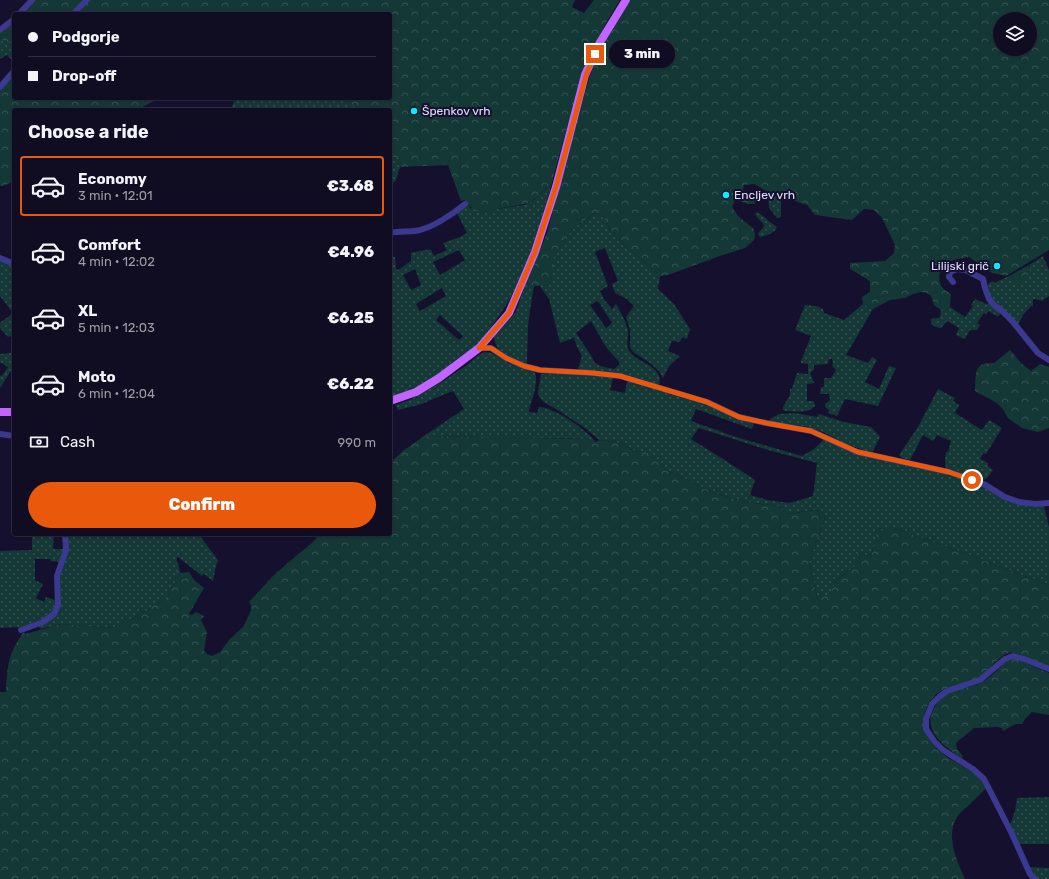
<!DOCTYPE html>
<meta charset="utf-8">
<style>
:root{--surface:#100c22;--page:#19152a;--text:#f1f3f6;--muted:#9c9ba5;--line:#302c40;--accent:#ea580c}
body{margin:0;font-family:Rubik,sans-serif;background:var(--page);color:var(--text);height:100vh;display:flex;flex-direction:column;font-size:15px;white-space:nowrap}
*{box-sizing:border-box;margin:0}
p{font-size:13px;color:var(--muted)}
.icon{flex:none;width:22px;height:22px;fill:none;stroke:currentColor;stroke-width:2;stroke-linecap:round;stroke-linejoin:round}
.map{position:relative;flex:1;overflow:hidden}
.sheet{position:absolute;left:12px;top:108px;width:380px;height:428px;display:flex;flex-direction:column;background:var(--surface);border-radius:4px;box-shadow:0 1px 3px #0004,0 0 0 1px var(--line)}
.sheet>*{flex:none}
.top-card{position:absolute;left:12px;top:12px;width:380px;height:88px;border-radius:4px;box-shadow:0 1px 3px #0004,0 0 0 1px var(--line);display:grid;align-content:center;height:88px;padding:0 16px;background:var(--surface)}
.buttons{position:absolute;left:993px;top:12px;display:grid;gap:8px}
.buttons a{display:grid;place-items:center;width:44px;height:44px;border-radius:50%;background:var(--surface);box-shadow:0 1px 3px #0004,0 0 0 1px var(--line);font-size:20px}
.end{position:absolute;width:18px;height:18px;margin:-9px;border:5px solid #ea580c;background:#fff;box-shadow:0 0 0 2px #fff}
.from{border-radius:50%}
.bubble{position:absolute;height:28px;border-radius:14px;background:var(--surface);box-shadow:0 1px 3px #0004,0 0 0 1px var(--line);font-size:13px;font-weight:800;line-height:28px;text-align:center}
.top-card b{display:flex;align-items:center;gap:14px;height:38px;font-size:15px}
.top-card b+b{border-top:1px solid var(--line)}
.top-card i{width:10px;height:10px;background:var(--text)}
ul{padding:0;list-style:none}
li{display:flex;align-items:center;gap:12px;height:60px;margin:0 8px 6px;padding:0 8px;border:2px solid transparent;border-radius:4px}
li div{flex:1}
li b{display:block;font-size:15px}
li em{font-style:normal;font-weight:800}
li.current{border-color:var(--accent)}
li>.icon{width:36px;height:36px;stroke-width:1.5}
h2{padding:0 16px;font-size:18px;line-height:48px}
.pay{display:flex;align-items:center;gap:10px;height:44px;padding:0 16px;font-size:15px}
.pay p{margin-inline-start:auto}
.primary-button{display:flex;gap:8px;margin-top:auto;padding:8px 16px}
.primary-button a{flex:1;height:46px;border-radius:24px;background:var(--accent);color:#fff;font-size:16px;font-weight:800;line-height:46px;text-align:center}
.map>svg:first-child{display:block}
</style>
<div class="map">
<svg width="1049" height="879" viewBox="0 0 1049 879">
<defs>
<pattern id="green-dots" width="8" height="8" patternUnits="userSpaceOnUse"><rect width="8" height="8" fill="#133836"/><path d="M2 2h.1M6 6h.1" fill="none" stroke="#355454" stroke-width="1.8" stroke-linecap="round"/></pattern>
<pattern id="forest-crowns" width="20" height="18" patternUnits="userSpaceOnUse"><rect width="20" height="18" fill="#133836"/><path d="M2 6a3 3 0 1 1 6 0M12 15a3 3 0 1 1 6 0" fill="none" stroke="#355454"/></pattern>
</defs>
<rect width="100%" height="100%" fill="#15102e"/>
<g fill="url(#green-dots)" fill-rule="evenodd">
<polygon points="0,38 4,43 13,41 14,43 14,59 12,60 7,55 0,59"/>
<polygon points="235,98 342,98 360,110 231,110"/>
<path d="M390 153 401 167C397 172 398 176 395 182L390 183Z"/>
<path d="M548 186H551L550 190 532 250 514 291 507 304 488 332 470 352 464 354 454 361 441 374 412 390 390 398V257H395L396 269 398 270 411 261V253C418 252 424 249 431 250L434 256 447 250 443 243 460 237 467 233 457 213 468 204 470 208 484 212 497 209 524 205 529 203 537 197ZM459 250 465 260 440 275 433 262ZM415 269 421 285 411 290 403 275ZM442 288 446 296 420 311 416 304ZM440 315 463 336 459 340 436 320Z"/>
<polygon points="768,192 781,197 781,217 777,218 769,208"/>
<path d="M756 212C762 214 766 219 771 223 773 224 775 225 777 227 775 233 767 235 761 237L758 235 759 232C770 224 759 222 755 214Z"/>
<path d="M595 213 604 218 610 230 627 248 639 257 660 276 658 289 674 304 690 329 687 339 682 337 680 342 672 341 668 351 680 356 669 366 663 378 659 371 650 363 633 352 630 347V330L626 317 634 306 627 299 615 293 612 284 618 281 605 248 595 252 608 286 600 291 604 299 612 309 616 304C620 311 627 323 628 330 629 337 625 346 630 352 638 363 664 366 659 385 631 376 609 369 579 370L578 369 582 356 577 347 574 338 560 343 549 299 539 285H550L553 258 572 229ZM598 301 612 323 606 328 590 305ZM591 321 606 347 619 362V365L614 369 600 366 594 362 592 357 576 333Z"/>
<path d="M1043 256 1049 270V296L1042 301 1035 299H1033V307L1031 306 1023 315 1018 325C1006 314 991 303 987 287L989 283 993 281 994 283 1011 275 1015 282C1021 278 1028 276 1030 269L1029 265Z"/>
<polygon points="0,260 14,267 14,339 10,336 8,337 0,328 0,323 13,313 0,296"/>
<path d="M526 283 534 286 530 310 528 326 527 364C514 358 494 354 494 336L515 313Z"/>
<polygon points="975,299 986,304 989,303 1002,311 998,317 989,311 986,314 984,313 977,323 980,325 977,330 970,330 965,339 956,335 959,328 947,321 941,328 936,327 931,324 931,319 938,318 940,317 941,310 950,307 965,317 973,306 971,305"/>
<path d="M863 304 873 309 846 355 868 363 872 357 877 360 865 382 879 389 889 366 896 368 878 406 845 399 837 416 828 413 829 410 825 407V404L830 400 829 394H820L821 387H824V378H831L836 370 832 366 833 363 832 359H829L828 364 814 365V370L810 373 814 383 807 384V401H814L815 406C808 414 794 411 784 411L783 409V407L790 395V389H792L797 373 808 374V364L801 363V361L811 336 795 330 805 305 816 306 823 309 824 313 844 320Z"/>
<polygon points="14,351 14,366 0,388 0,375 2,376 8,367 0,362 0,354 12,353"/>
<path d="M485 352 492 353 509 363 535 372C538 381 534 394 531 403 530 406 529 409 529 412L537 413 539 407C552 406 585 429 593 439L424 436 464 409 453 391 433 399 422 404 398 410 396 405 412 399 442 382 464 367 479 355Z"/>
<path d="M545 373 600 375 613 378 610 390 625 393 627 381 704 404 754 423 752 429 696 409 691 421 736 437 802 456 814 449 825 438 840 447 924 467 980 485 1018 504 1034 507 1044 506 1049 527V585C1025 577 1002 567 978 558 949 547 920 538 891 527L873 548 872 554 866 556 862 554 854 567 839 578 828 596 817 597 809 561 825 518 822 511 815 510 788 514 778 506 746 502 714 493 667 470 653 456 646 452H638L630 449 626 445 615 442 599 440 585 428 559 411 544 402 539 397 538 391 541 374ZM699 428 768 450 817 463 813 496 789 503 768 500 750 495 755 480 726 461 691 439Z"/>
<polygon points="938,389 955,398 953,401 959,405 955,413 982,430 989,420 1002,428 986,454 983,453 980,459 988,463 988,466 993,470 987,478 982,480 946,469 945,461 946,452 948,452 951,441 937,435 933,441 923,435 910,460 902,458 899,455 918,427"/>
<polygon points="795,413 817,417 819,414 844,422 871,427 880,437 872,453 846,444 825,433 817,430 802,426 770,422 770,419 779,414"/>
<polygon points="32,534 54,534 53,549 64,549 61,562 51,561 50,559 35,559 35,580 43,584 36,598 44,602 46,597 58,601 50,616 21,627 0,628 0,551 32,550"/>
<polygon points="67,534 196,534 200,536 218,560 216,566 213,581 204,574 202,576 178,557 177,557 176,580 168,596 146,611 114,628 61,624 40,629 38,625 54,616 59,578"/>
<polygon points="1049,797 1049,844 1017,844 1010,825 1015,811 1017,798"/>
<polygon points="1028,867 1049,868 1049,879 1038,879"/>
</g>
<g fill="url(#forest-crowns)" fill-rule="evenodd">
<polygon points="33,0 84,0 70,14 21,14"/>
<polygon points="90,0 575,0 572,7 584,13 594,0 620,0 606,23 591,54 567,127 551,186 548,186 537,197 529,203 497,209 484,212 473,210 465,200 461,201 448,165 401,167 390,153 390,110 360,110 342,98 390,98 390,14 78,14"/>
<path d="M631 0H1049V250L1006 276 992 273 969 257C963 258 949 260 945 264 939 269 938 279 941 286 943 289 948 292 951 294L950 307 941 310 934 305 931 296 927 293 921 292 913 294 905 298 890 300 873 309 863 304 862 297 870 292V281L850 269V263L885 261 894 253 895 245 882 218 874 210 864 209 852 220 815 215 807 205 768 192 754 184 744 185 743 190 748 195 754 198 756 202 754 204H749L735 200 732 207 738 216 754 229 755 235 754 240 745 248 720 256 668 275 660 276 639 257 627 248 610 230 604 218 595 213 572 229 554 257 550 285 534 286 526 283 547 233 576 123 591 72 610 32ZM1000 19H1030V49H1000Z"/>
<polygon points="14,20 14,43 13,41 4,43 0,38 0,31"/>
<polygon points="14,75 14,98 160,98 144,106 140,110 14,110 14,181 6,185 0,186 0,90"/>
<path d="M1029 265 1030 269C1029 274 1026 276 1025 281L1021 283 1015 282 1011 275Z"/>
<path d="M1010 350 1021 363 1031 371 1040 364 1049 367V428L1038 432 1022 428 1008 418 1002 408 997 403 975 391C976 374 973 362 994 363Z"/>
<path d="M424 436 593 439 596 442 599 440 615 442 626 445 630 449 638 452H646L654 456 667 470 714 493 746 502 778 506 788 514 815 510 822 511 825 518 809 561 817 597 828 596 839 578 854 567 856 552 860 550 862 554 866 556 872 554 877 532 891 527C920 538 949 547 978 558 1002 567 1025 577 1049 585V667C1039 664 1018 651 1009 653 999 655 989 671 981 677 979 678 975 679 973 680 951 689 934 685 925 713 923 719 923 727 926 733 934 754 958 762 975 774 979 777 983 782 988 787 982 791 978 797 972 802 969 806 964 809 961 812 943 832 956 859 965 879H0V692H6C7 668 8 652 24 632L25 634 61 624 114 628 146 611 168 596 176 580V561L178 562 180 572 181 573 189 572 194 580 204 588 189 614 192 615 196 612 204 616 201 620 207 632 204 651 207 654 212 656 220 652 230 639 243 627 248 617 251 610V605L249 602 273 576 290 561 312 543 320 534H390V463L403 451Z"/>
<path d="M1010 659H1016L1049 673V715L1032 712 1025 719 1022 724H1015L1003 731 1002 728 997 727 974 728C969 733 962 737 956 743L957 749 963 756 962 758C944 747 919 728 936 705 939 700 944 695 949 692 960 687 974 688 984 681 994 675 1000 666 1010 659Z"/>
</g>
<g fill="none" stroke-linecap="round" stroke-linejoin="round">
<g stroke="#3a398f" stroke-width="6">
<polyline points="19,14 32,0"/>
<polyline points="73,14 87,0"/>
<polyline points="0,30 14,19"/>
<polyline points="0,87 14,71"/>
<path d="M390 233C398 231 407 232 415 231 431 229 453 214 465 204"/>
<polyline points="0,258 14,264"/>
<polyline points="953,282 949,277 950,272 957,269 966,270 983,279 985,288 989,299 994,305 1002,311 1013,322 1038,353 1049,360"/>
<polyline points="479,348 491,348 506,358 524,366 540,370 593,373 620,376 707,402 739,417 766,423 811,431 857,452 949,472 984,484 1005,497 1019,502 1035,504 1049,503"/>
<polyline points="0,434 14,436"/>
<polyline points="21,630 43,622 54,614 58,605 57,576 66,550 65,534"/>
<polyline points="1035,879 1030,874 1012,834 984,779 973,769 943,750 934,741 926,729 926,719 932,704 939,697 947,691 980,680 1005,659 1013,656 1024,659 1049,669"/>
</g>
<g stroke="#c264ff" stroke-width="8">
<polyline points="390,401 416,392 439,378 479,348 509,313 535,252 556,187 585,75 599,44 626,0"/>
<polyline points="0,412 14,412"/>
</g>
</g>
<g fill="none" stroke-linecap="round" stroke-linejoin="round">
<polyline stroke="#ea580c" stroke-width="5" points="595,54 586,75 556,187 535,252 509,313 479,348 491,348 506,358 524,366 540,370 593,373 620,376 707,402 739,417 766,423 811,431 858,452 949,472 972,480"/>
</g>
<g fill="#09ebff" stroke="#15102e" stroke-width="1.5">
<circle cx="414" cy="111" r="4"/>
<circle cx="726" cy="195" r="4"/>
<circle cx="997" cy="266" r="4"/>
</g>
<g text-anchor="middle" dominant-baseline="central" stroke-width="4" stroke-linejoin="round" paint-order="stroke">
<g font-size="12" fill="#e0ddff" stroke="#15102e" text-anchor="start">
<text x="422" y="111">Špenkov vrh</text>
<text x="734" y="195">Encljev vrh</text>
<text x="989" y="266" text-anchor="end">Lilijski grič</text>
</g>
</g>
</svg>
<div class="buttons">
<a><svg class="icon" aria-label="layers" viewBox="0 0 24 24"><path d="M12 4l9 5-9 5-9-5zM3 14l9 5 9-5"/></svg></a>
</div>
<i class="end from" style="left:972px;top:480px"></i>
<i class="end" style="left:595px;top:54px"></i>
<div class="bubble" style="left:609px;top:40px;width:66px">3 min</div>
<div class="top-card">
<b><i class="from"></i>Podgorje</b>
<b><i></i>Drop-off</b>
</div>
<section class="sheet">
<h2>Choose a ride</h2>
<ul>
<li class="current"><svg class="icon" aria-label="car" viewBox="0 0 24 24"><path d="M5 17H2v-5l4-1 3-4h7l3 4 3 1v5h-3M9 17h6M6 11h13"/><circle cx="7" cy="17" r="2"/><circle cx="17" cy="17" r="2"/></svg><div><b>Economy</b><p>3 min · 12:01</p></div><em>€3.68</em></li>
<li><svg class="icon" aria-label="car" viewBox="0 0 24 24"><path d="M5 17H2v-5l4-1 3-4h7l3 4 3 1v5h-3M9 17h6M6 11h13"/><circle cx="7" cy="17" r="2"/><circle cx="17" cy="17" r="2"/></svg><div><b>Comfort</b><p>4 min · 12:02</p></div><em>€4.96</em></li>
<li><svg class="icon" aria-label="car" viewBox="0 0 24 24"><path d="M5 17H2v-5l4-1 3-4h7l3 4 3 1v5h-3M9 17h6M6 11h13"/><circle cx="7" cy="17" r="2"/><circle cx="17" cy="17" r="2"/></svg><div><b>XL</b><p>5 min · 12:03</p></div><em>€6.25</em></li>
<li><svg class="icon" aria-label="car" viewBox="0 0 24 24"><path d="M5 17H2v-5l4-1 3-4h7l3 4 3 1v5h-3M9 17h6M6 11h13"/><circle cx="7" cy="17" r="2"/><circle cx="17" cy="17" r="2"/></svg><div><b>Moto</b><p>6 min · 12:04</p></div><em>€6.22</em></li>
</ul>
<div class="pay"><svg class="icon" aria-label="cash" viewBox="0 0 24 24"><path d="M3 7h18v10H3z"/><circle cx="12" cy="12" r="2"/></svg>Cash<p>990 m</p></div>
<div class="primary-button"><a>Confirm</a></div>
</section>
</div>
